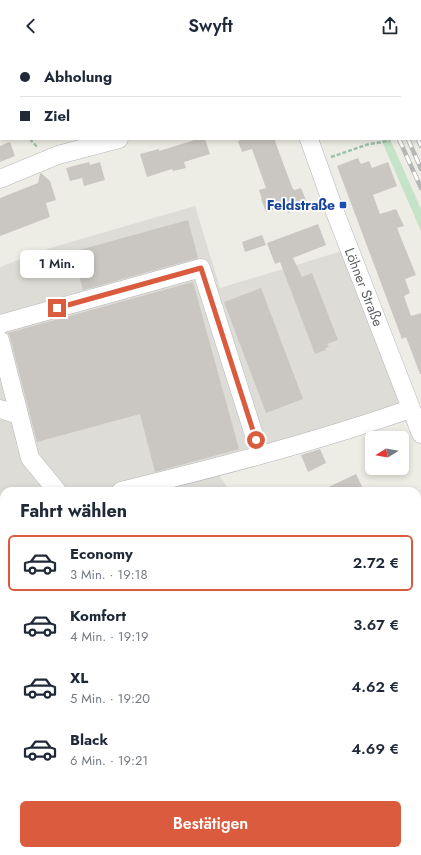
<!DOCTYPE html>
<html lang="de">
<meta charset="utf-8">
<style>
:root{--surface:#fff;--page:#f2f2f3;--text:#1f2937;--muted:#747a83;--line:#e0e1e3;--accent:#db5b3e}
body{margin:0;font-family:Jost,sans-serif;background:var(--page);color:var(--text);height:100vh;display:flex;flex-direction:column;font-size:15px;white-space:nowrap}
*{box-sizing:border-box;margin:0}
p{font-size:13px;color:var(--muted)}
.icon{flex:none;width:22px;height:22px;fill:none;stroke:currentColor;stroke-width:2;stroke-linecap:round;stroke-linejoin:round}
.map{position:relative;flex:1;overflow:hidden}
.sheet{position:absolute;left:0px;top:435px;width:421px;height:368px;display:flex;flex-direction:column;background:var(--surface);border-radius:12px 12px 0 0;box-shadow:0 2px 6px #0003}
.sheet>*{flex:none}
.guide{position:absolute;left:0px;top:0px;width:421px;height:88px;box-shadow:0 2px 6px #0003;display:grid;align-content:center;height:88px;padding:0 20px;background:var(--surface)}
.needle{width:26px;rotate:259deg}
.tools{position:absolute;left:365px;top:379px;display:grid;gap:8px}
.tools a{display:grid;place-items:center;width:44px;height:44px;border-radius:6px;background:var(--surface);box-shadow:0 2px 6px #0003;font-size:20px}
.end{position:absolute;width:18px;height:18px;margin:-9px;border:5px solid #db5b3e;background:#fff;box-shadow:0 0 0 2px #fff}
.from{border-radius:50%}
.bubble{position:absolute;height:28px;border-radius:6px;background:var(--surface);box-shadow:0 2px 6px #0003;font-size:13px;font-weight:600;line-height:28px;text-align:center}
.guide b{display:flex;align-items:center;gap:14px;height:38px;font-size:15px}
.guide b+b{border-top:1px solid var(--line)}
.guide i{width:10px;height:10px;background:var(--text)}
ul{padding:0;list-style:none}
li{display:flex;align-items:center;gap:12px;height:56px;margin:0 8px 6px;padding:0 12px;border:2px solid transparent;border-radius:6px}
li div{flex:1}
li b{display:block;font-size:15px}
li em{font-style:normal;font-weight:600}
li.on{border-color:var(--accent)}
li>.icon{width:36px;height:36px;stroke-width:1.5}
h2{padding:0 20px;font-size:18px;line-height:48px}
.primary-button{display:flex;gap:8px;margin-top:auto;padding:8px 20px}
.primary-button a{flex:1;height:46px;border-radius:6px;background:var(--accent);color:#fff;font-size:16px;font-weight:600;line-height:46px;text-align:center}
header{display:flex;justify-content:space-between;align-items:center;height:52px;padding:0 20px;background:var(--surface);font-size:18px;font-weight:600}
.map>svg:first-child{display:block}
</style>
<header><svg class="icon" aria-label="back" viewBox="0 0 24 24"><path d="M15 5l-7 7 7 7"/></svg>Swyft<svg class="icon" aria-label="share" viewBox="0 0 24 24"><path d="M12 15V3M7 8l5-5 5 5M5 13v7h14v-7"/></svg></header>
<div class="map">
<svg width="421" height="803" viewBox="0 0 421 803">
<rect width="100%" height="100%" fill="#eeede5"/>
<polygon fill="#dddcd7" points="195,154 220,236 342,199 408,369 352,383 219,423 230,439 4,439 4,799 417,799 417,641 421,649 421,803 0,803 0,215 50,196"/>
<polygon fill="#c4e3c7" points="381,87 390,87 421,157 421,179"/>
<g fill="#cac7c2">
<polygon points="198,87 205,87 210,102 184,110 186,116 173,119 172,117 147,125 140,102 159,97 159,99"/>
<polygon points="244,87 276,87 275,89 292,135 294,138 301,136 308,153 288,161 285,153 266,160 261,147 262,147 259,138 266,136 252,97 242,100 238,89"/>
<polygon points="10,90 15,104 0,110 0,94"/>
<polygon points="358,106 361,112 369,109 372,116 388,110 397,134 373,143 380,162 396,157 404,174 397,176 416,223 405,227 410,241 404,244 411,264 421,261 421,322 420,322 406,285 402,287 337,114"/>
<polygon points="89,110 90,113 100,110 105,128 84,134 82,126 70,129 66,116"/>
<polygon points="41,121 50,129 56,148 46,151 50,165 0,184 0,146 38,131 40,122"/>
<polygon points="188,168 198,206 83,238 72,200"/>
<polygon points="318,172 326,193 293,206 302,225 312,221 338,288 327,292 329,295 325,296 326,298 315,302 280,210 275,212 267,191"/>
<polygon points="262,183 266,193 245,200 242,190"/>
<polygon points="193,230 239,397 155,420 140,362 37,390 10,285 8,281"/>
<polygon points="261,236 303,347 266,361 224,250"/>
<polygon points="320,397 326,411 308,420 301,403"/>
<polygon points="356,422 364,439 320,439"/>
</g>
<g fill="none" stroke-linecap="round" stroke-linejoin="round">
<g stroke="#b5b6bb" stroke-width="19">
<g id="minor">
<polyline points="278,0 278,1"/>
<polyline points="411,0 412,1"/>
<polyline points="133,1 137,0"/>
<polyline points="420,20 421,22"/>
<polyline points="0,54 1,54"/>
<path id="s1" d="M309 87 335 160 421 382"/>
<polyline points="0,127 58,103 119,87"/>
<polyline points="0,272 201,216 260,402"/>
<polyline points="0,288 30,406 57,439"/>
<polyline points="0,357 19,363"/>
<path d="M121 439C218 415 316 390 410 357"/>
<polyline points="317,799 320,803"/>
<polyline points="13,803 21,799"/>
</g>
</g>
<g stroke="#9cc1ab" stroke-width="2.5" stroke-dasharray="4 2" stroke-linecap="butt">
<polyline points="0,35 1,35"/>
<polyline points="30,87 38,96"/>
<polyline points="331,105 369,92 390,89"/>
</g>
<use href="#minor" stroke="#fff" stroke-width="18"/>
<g stroke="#b5b6b6" stroke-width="4.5">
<g id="rail">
<polyline points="360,0 361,1"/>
<polyline points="369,0 369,1"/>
<polyline points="379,0 379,1"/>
<polyline points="387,0 388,1"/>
<polyline points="420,73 421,75"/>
<polyline points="399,87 421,136"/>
<polyline points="408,87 421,117"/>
<polyline points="418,87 421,94"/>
</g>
</g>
<use href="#rail" stroke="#fff" stroke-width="3" stroke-dasharray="9" stroke-linecap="butt"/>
</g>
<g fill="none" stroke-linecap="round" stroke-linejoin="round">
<polyline stroke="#db5b3e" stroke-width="5" points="57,256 201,216 256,388"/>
</g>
<rect fill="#1a4fb4" stroke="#fff" stroke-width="1.5" x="339" y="149" width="8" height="8" rx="2"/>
<g text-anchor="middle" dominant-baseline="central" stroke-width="3.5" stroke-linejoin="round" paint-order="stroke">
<g font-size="14" font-weight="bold" fill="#164399" stroke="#fff" text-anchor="end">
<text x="335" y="153">Feldstraße</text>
</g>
<g font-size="14" fill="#5d5f64" stroke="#fff">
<text stroke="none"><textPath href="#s1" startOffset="158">Löhner Straße</textPath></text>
</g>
</g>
</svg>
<div class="tools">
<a><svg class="needle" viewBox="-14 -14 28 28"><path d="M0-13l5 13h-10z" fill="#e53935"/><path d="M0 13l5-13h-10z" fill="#747a83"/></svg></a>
</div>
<i class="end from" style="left:256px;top:388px"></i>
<i class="end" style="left:57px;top:256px"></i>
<div class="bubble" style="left:20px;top:198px;width:74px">1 Min.</div>
<div class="guide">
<b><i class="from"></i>Abholung</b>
<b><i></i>Ziel</b>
</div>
<section class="sheet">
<h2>Fahrt wählen</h2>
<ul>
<li class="on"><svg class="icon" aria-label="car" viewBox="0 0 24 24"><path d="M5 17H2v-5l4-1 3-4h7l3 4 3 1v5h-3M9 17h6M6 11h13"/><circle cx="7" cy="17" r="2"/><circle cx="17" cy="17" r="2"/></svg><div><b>Economy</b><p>3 Min. · 19:18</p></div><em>2.72 €</em></li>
<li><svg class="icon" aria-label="car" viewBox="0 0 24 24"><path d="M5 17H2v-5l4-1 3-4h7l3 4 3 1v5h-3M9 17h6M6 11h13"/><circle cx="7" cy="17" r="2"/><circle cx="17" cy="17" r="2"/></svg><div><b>Komfort</b><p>4 Min. · 19:19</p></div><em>3.67 €</em></li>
<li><svg class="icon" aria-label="car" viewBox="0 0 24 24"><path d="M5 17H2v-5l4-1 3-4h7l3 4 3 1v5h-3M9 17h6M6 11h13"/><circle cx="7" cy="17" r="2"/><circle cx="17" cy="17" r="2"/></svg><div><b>XL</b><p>5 Min. · 19:20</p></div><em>4.62 €</em></li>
<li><svg class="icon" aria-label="car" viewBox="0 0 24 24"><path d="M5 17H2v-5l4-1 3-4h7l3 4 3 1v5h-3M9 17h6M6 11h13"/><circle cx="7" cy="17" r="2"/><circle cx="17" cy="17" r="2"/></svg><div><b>Black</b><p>6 Min. · 19:21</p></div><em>4.69 €</em></li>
</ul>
<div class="primary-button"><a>Bestätigen</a></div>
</section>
</div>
